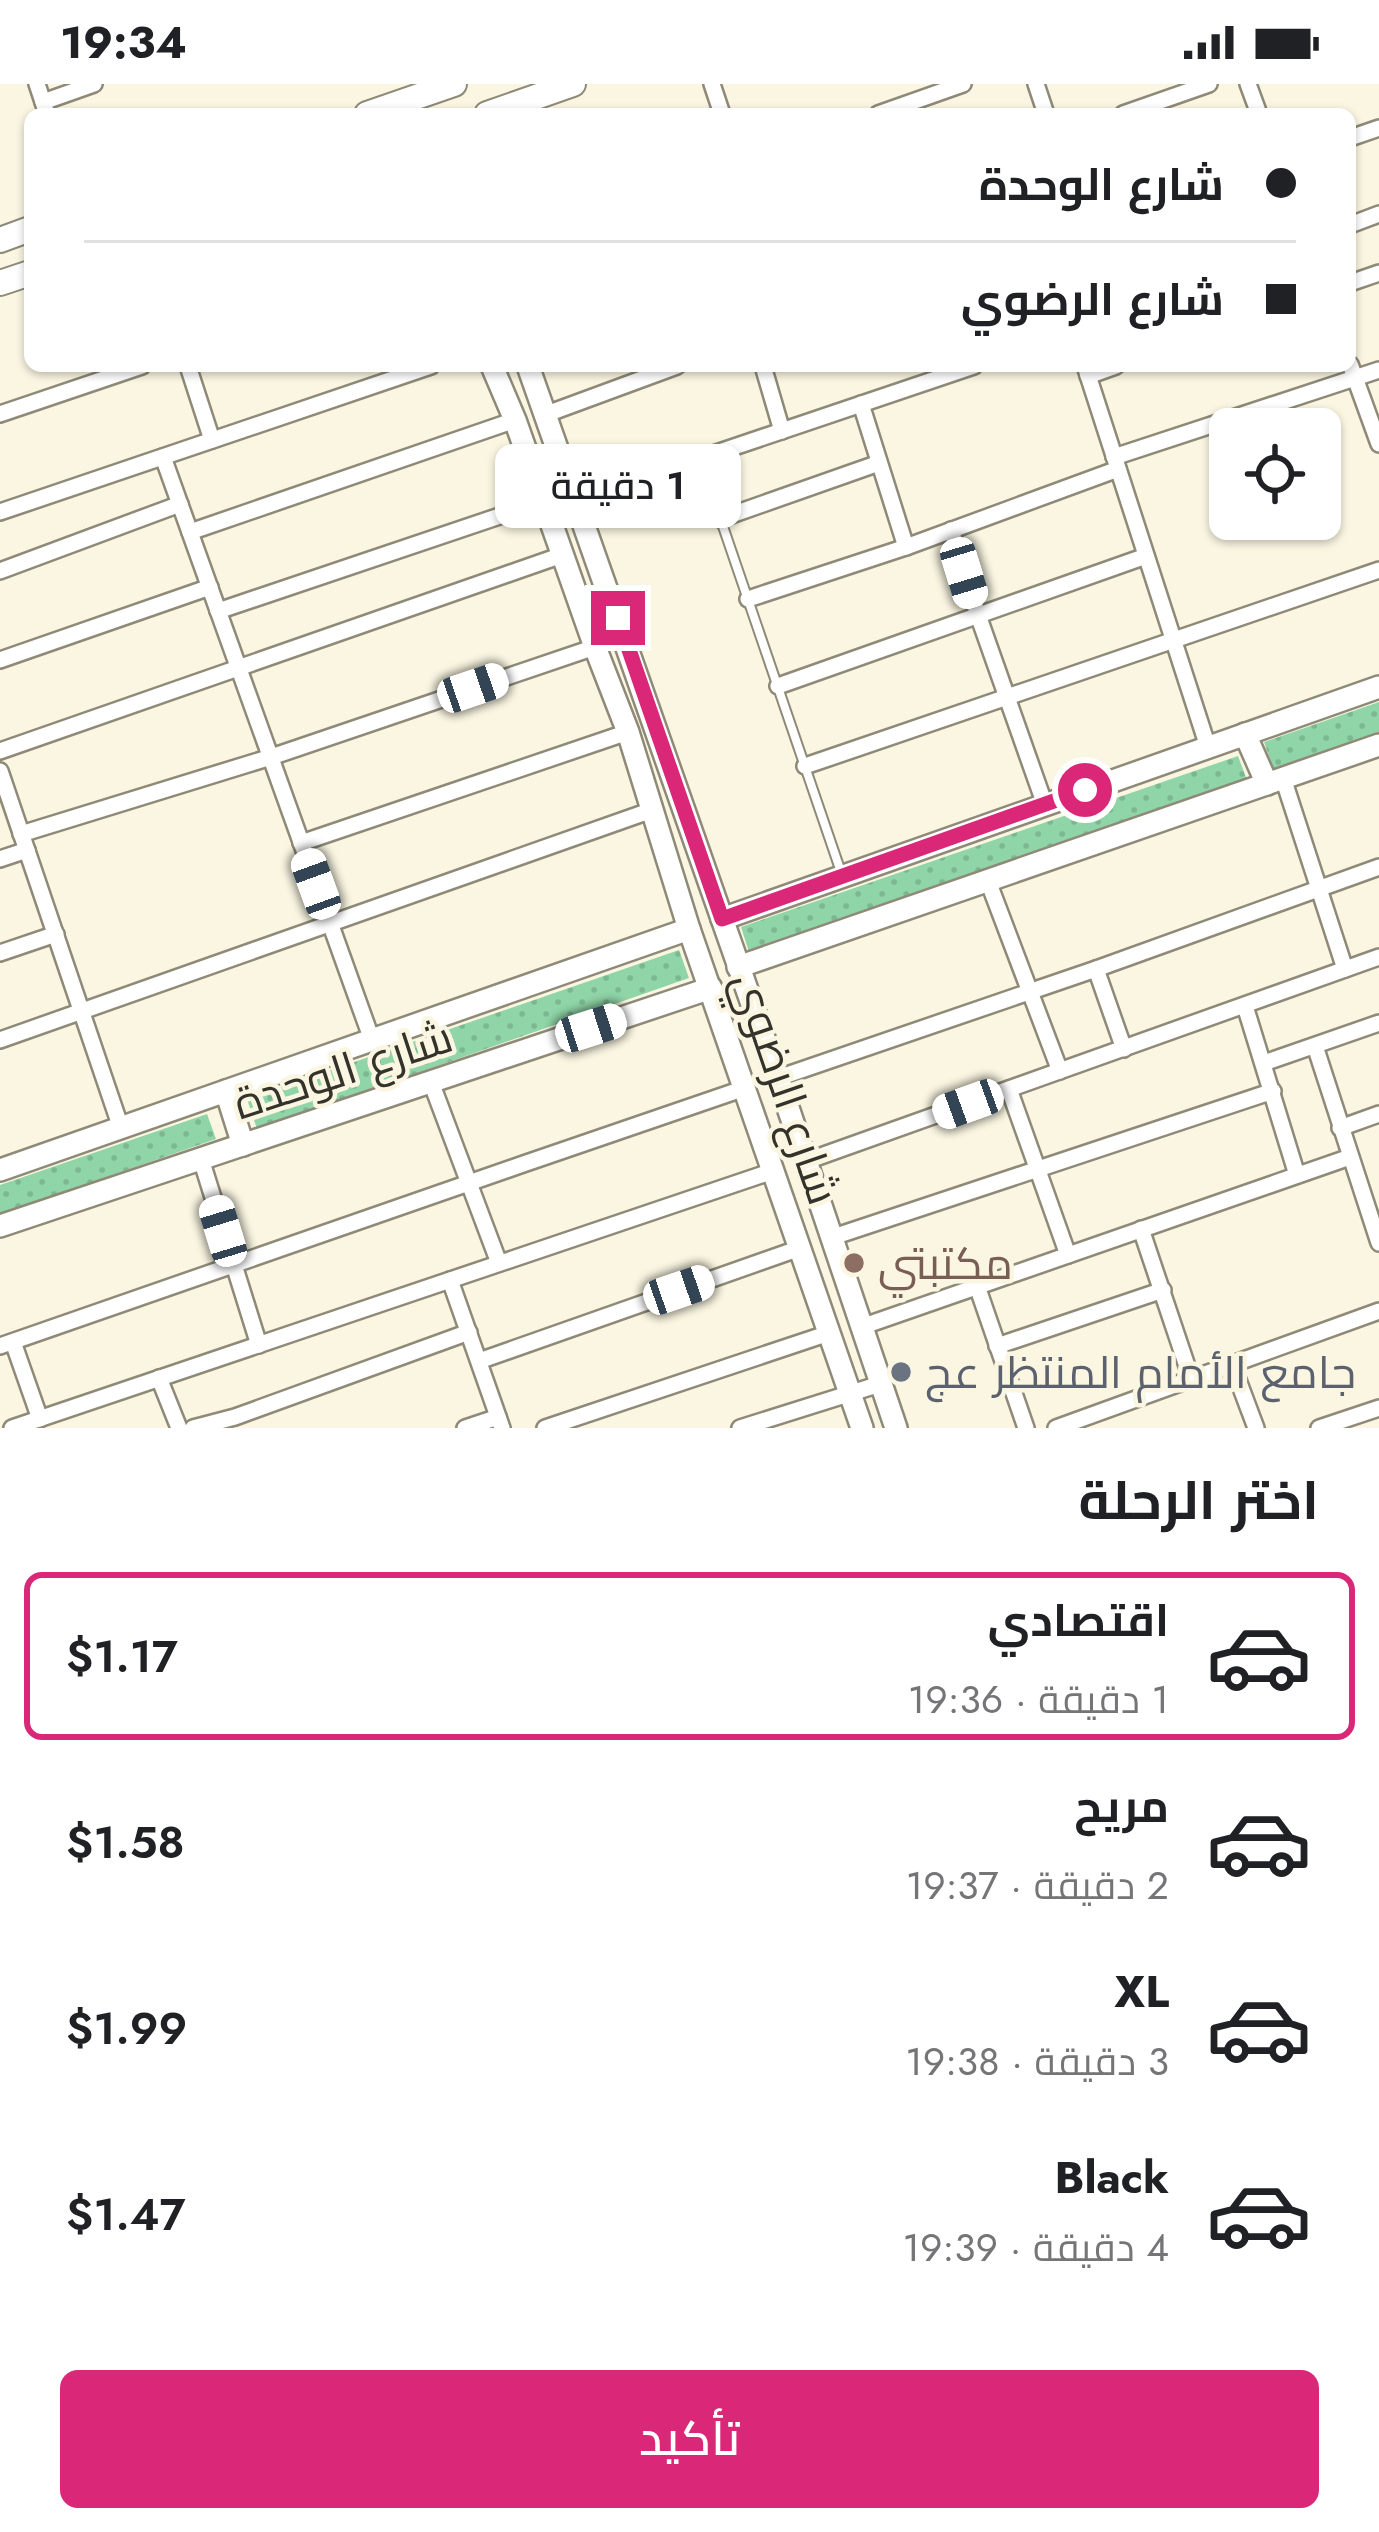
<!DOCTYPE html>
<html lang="ar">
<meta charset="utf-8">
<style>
:root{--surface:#fff;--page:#f6f6f6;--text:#202124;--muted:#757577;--line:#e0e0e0;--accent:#db2777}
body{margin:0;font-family:Jost,Cairo,sans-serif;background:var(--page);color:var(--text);direction:rtl;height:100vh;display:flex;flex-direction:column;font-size:45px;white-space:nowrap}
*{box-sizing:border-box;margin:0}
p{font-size:39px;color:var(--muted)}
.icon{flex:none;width:66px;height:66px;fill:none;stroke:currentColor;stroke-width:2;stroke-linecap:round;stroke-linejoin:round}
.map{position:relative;height:1344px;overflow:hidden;direction:ltr}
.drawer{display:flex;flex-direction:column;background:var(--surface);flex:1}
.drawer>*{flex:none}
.banner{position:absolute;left:24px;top:24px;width:1332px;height:264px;border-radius:18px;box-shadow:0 3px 9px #0004;direction:rtl;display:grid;align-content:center;height:264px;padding:0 60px;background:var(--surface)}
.buttons{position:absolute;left:1209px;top:324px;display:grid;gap:24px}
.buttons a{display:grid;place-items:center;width:132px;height:132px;border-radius:18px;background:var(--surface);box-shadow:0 3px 9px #0004;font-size:60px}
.end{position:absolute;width:54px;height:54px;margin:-27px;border:15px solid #db2777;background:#fff;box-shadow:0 0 0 6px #fff}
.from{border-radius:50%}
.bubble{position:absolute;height:84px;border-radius:18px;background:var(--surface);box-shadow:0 3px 9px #0004;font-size:39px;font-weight:600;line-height:84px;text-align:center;direction:rtl}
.car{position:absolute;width:36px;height:72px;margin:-36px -18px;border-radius:15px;box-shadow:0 0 9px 3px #0007;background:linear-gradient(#fff 24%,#345 0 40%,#fff 0 76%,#345 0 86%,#fff 0)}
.banner b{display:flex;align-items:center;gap:42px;height:114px;font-size:45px}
.banner b+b{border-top:3px solid var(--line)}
.banner i{width:30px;height:30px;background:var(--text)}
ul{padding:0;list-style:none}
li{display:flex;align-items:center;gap:36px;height:168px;margin:0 24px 18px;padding:0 36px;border:6px solid transparent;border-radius:18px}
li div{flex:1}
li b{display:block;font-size:45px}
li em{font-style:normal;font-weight:600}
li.active{border-color:var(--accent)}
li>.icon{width:108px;height:108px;stroke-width:1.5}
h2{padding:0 60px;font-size:54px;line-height:144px}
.cta{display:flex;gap:24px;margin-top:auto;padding:24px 60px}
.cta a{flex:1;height:138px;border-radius:18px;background:var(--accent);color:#fff;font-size:48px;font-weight:600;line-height:138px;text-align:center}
.status{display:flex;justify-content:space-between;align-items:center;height:84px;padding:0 60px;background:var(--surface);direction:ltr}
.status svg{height:33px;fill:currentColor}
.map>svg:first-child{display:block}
</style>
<div class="status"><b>19:34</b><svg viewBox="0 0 49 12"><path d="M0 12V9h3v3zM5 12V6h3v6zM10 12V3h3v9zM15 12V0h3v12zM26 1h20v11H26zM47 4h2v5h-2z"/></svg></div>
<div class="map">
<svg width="1379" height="1344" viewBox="0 0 1379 1344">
<defs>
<pattern id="grass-dots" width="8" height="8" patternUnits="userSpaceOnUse" patternTransform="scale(3)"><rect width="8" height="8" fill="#8fd5a7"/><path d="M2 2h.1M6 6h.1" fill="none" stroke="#7cb790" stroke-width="1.8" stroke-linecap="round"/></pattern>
</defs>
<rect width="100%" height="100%" fill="#faf6e2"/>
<g fill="url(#grass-dots)">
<polygon points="1379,618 1379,652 1274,687 1264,658"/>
<polygon points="1238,672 1247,696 750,871 741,843"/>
<polygon points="679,866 689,894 257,1045 247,1015"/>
<polygon points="207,1030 216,1055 0,1130 0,1101"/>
</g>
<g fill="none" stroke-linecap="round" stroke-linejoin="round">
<g stroke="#8e8a77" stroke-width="12">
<polyline id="lane" points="700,375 842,791"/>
</g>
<g stroke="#8e8a77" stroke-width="20">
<g id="street">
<polyline points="37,0 47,30"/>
<polyline points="712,0 722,30"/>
<polyline points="1036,0 1046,30"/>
<polyline points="1248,0 1259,30"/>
<polyline points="43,18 94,0"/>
<polyline points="878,30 963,0"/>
<polyline points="1123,30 1209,0"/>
<polyline points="1350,54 1379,44"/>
<polyline points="1350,141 1379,130"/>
<polyline points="1350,199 1379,189"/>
<polyline points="1350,280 1379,360"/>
<polyline points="188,282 212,356"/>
<polyline points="763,282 782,347"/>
<polyline points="1085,282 1208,663"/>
<polyline points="1088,292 1116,282"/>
<polyline points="861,320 906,463"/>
<polyline points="0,330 142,282"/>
<polyline points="544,331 677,282"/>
<polyline points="163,373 372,956"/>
<polyline points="1114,373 1379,286"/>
<polyline points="577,416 974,282"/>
<polyline points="0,428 431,282"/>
<polyline points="720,435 879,379"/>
<polyline points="951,446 978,531 1045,721"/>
<polyline points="190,448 515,336"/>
<polyline points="0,487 180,420"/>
<polyline points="748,515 906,463 1118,385"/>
<polyline points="218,527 544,417"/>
<polyline points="0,576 210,503"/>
<polyline points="778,602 1146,472"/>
<polyline points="0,667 562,471"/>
<polyline points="805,682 1379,486"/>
<polyline points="0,687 121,1044"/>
<polyline points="1283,694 1345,885"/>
<polyline points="21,750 271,673 595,563"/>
<polyline points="301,759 628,648"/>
<polyline points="0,775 27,766"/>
<polyline points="988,797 1060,987"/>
<polyline points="0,869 56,850"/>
<polyline points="1096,885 1124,965"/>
<polyline points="1245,922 1297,1091"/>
<polyline points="0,956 652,726"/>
<polyline points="1315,962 1379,1159"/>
<polyline points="1264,979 1379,939"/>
<polyline points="778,994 1096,885 1379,783"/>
<polyline points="431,998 499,1179"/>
<polyline points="1009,1005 1068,1171"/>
<polyline points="1340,1044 1379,1030"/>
<polyline points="201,1075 259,1261"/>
<polyline points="804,1078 1379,873"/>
<polyline points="1141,1145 1191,1294"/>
<polyline points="830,1154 1273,1007"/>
<polyline points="450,1196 502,1344"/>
<polyline points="977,1202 1026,1344"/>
<polyline points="861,1243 1350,1073"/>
<polyline points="13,1258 40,1335"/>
<path d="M0 1262C249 1177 496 1088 745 1004"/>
<polyline points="997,1262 1163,1206"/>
<polyline points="479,1277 800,1164"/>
<polyline points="1232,1280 1256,1344"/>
<polyline points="159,1294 179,1344"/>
<polyline points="12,1344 773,1087"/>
<polyline points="193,1344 235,1333 469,1248"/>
<polyline points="465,1344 498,1333"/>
<polyline points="545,1344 829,1249"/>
<polyline points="740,1344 880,1300"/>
<polyline points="1056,1344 1379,1227"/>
<polyline points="1319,1344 1379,1324"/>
</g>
</g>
<g stroke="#8e8a77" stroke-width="26">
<g id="secondary">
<polyline points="492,282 515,336 595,563 628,648 689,845 862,1344"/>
<polyline points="528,282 778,994 896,1344"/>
<polyline points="1245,650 1267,700"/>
<polyline points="722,835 1379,603"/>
<polyline points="738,883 1379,661"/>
<polyline points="226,1007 243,1061"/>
<polyline points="0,1086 689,845"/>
<polyline points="0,1142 711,904"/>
</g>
</g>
<g stroke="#8e8a77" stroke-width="28">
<g id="primary">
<polyline points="367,30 454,0"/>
<polyline points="487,30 573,0"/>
<polyline points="0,156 30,145"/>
<polyline points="0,199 30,189"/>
</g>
</g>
<use href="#lane" stroke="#fff" stroke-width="8"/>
<use href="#street" stroke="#fff" stroke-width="15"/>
<use href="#secondary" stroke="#fff" stroke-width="21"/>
<use href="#primary" stroke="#fff" stroke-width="24"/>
</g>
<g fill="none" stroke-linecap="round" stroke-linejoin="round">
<polyline stroke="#db2777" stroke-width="15" points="618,534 722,835 1085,706"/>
</g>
<circle fill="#8d6e63" stroke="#faf6e2" stroke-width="4.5" cx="854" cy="1179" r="12"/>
<circle fill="#6b7280" stroke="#faf6e2" stroke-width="4.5" cx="901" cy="1288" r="12"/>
<g text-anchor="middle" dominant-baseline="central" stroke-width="9" stroke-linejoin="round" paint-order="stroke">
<g font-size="45" fill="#34332b" stroke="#faf6e2">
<text transform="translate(343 986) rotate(-18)">شارع الوحدة</text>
<text transform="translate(786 1004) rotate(71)">شارع الرضوي</text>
</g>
<g font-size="45" fill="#785e54" stroke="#faf6e2" text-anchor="start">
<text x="878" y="1179">مكتبتي</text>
</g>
<g font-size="45" fill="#5b616d" stroke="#faf6e2" text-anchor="start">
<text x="925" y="1288">جامع الأمام المنتظر عج</text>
</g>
</g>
</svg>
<div class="buttons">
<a><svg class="icon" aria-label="locate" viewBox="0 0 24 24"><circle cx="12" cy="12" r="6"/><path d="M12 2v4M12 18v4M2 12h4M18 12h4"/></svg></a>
</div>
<i class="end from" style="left:1085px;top:706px"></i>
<i class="end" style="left:618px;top:534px"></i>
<div class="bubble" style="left:495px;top:360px;width:246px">1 دقيقة</div>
<i class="car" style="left:964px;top:489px;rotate:163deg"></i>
<i class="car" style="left:473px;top:604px;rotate:71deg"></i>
<i class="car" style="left:316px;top:800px;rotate:340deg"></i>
<i class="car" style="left:591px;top:944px;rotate:72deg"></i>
<i class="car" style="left:968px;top:1020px;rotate:250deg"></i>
<i class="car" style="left:223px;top:1147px;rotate:343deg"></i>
<i class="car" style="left:679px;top:1206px;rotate:71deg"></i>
<div class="banner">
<b><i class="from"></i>شارع الوحدة</b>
<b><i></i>شارع الرضوي</b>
</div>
</div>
<section class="drawer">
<h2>اختر الرحلة</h2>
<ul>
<li class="active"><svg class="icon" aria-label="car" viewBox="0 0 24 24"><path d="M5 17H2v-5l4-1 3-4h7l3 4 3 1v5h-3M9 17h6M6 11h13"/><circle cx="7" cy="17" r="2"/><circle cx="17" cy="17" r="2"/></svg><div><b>اقتصادي</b><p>1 دقيقة · 19:36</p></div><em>$1.17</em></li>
<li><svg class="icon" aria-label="car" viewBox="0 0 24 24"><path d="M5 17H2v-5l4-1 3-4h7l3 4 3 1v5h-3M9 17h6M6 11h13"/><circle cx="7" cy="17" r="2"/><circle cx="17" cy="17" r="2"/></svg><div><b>مريح</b><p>2 دقيقة · 19:37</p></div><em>$1.58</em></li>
<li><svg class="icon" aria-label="car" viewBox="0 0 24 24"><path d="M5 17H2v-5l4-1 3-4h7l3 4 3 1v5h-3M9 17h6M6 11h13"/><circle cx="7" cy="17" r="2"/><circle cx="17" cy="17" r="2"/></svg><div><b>XL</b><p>3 دقيقة · 19:38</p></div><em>$1.99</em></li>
<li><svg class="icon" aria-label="car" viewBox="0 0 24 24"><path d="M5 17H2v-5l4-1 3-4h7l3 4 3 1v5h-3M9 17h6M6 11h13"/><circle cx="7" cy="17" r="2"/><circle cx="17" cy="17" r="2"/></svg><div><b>Black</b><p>4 دقيقة · 19:39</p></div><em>$1.47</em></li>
</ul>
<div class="cta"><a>تأكيد</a></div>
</section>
